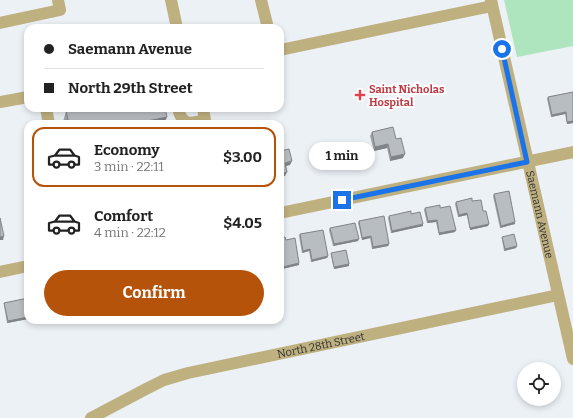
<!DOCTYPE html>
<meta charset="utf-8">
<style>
:root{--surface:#fff;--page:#f6f6f6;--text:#222;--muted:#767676;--line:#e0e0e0;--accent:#b45309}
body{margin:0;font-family:Bitter,serif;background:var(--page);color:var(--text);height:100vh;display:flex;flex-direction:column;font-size:15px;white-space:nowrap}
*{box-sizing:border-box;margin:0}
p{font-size:13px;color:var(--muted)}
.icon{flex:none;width:22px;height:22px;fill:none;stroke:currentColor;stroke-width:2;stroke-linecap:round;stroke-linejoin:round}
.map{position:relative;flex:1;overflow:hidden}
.panel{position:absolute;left:24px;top:120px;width:260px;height:204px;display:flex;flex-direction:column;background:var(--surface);border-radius:12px;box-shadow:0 2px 6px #0003}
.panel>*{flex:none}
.top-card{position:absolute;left:24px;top:24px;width:260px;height:88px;border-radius:12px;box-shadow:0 2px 6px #0003;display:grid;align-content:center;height:88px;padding:0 20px;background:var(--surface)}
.fabs{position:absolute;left:517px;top:362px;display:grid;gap:8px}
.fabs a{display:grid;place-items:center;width:44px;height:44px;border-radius:50%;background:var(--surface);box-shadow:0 2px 6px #0003;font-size:20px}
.end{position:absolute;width:18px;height:18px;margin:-9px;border:5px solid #1a73e8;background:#fff;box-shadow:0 0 0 2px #fff}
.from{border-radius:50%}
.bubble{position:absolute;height:28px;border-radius:14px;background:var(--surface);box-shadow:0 2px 6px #0003;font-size:13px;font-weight:700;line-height:28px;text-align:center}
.top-card b{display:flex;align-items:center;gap:14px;height:38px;font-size:15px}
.top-card b+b{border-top:1px solid var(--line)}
.top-card i{width:10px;height:10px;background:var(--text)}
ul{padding:7px 0 0;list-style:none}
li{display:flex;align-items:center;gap:12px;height:60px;margin:0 8px 6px;padding:0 12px;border:2px solid transparent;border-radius:12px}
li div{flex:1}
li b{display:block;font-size:15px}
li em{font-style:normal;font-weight:700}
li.on{border-color:var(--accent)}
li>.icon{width:36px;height:36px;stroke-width:1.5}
.cta{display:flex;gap:8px;margin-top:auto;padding:8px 20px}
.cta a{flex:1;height:46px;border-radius:24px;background:var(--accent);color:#fff;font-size:16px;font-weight:700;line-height:46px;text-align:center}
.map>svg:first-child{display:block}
</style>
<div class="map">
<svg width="573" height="418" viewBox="0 0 573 418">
<rect width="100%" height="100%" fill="#ecf1f6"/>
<polygon fill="#aee5be" points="504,0 573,0 573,46 517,57"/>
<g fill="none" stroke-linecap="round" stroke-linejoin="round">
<g stroke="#bfb080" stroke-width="12">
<polyline points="171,0 177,28"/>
<polyline points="261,0 268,28"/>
<path id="s1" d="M491 0 573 359"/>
<polyline points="0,23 60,10 58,0"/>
<polyline points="280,50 492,6"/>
<polyline points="0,102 28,97"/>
<polyline points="46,108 49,124"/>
<path d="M178 108C182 126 190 124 205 120L203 108"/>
<polyline points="280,213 573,152"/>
<polyline points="0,272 28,266"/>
<path id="s2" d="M91 418 146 389 164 380 188 373 558 295"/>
</g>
</g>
<g fill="#9ea3a6">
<polygon points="573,92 573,123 567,124 565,114 551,117 547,99 548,97"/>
<polygon points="76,108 170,108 169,110 165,110 164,124 63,124 63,122 66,111 76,109"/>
<polygon points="372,132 396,139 403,158 390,161 387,148 374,151 370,136"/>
<polygon points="494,194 515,222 515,224 500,228 493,196"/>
<polygon points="472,201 483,211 488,226 470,230 467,215 458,217 455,204 456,202"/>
<polygon points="425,208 440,208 455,232 439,235 436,222 427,223 424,210"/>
<polygon points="389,216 423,226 391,233 388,218"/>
<polygon points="359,221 389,244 388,246 372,249 370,238 362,240 358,223"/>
<polygon points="330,228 358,241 333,246 329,230"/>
<polygon points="300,234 328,256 327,258 311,262 309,251 302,253 299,236"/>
<polygon points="502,237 516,248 504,251 502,239"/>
<polygon points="280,238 286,240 299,265 282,269 280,259"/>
<polygon points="331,253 349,264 349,266 334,269 331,255"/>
<polygon points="28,298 28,319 7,323 4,305 4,303"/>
</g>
<g fill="#818487">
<polygon points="161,108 170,108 169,110 160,111"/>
<polygon points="566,112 565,114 551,117 552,115"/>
<polygon points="167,117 164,124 133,124"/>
<polygon points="573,121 573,123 567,124 567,122"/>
<polygon points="388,144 387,148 374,151 375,147"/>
<polygon points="405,154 403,158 390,161 391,157"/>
<polygon points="292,161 290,165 283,167 285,163"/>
<polygon points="287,172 285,176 280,177 280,174"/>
<polygon points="467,213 467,215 458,217 459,215"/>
<polygon points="437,220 436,222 427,223 428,221"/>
<polygon points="515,222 515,224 500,228 501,226"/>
<polygon points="423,224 423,226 391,233 392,231"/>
<polygon points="489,224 488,226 470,230 470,228"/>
<polygon points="456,230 455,232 439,235 439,233"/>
<polygon points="4,236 3,240 0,240 0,237"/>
<polygon points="371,236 370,238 362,240 362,238"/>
<polygon points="359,239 358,241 333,246 334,244"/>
<polygon points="389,244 388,246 372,249 373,247"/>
<polygon points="517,246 516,248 504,251 505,249"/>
<polygon points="310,249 309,251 302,253 303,251"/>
<polygon points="328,256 327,258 311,262 312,260"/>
<polygon points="299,263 299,265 282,269 283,267"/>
<polygon points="349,264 349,266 334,269 334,267"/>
<polygon points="28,317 28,319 7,323 8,321"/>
</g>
<g fill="#b8bdc1" stroke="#818487">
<polygon points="573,92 573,121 567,122 566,112 552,115 548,97"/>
<polygon points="82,108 165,108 167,117 133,124 69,124 66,111"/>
<polygon points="393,127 396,139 401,138 405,154 391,157 388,144 375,147 372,132"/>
<polygon points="289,149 292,161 285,163 287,172 280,174 280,151"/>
<polygon points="509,191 515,222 501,226 494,194"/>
<polygon points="472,198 472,201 481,200 483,211 486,211 489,224 470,228 467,213 459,215 456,202"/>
<polygon points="440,205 440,208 450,206 456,230 439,233 437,220 428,221 425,208"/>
<polygon points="411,211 411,214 420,212 423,224 392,231 389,216"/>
<polygon points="384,216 389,244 373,247 371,236 362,238 359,221"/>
<polygon points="0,218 4,236 0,237"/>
<polygon points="355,223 359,239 334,244 330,228"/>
<polygon points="323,230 328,256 312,260 310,249 303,251 300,234"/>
<polygon points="514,234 517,246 505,249 502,237"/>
<polygon points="285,237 286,240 295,238 299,263 283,267 280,256 280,238"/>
<polygon points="346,250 349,264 334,267 331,253"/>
<polygon points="28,298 28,317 8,321 4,303"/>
</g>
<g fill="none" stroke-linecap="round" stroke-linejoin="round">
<polyline stroke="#1a73e8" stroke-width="5" points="342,200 527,162 502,49"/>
</g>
<path fill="#e0444e" stroke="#fff" stroke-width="1.5" d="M358 89h4v4h4v4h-4v4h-4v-4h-4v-4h4z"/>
<g text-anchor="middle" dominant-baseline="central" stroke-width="4" stroke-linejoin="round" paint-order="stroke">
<g font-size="11" font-weight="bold" fill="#be3a42" stroke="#fff" text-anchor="start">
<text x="369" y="89">Saint Nicholas<tspan x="369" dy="13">Hospital</tspan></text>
</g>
<g font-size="11" fill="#313234" stroke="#fff">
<text stroke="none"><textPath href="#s1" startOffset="220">Saemann Avenue</textPath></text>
<text stroke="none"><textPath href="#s2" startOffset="243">North 28th Street</textPath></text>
</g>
</g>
</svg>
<div class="fabs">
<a><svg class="icon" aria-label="locate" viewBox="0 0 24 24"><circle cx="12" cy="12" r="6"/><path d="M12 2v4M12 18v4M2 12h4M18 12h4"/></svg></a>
</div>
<i class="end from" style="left:502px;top:49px"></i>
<i class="end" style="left:342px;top:200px"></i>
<div class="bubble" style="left:309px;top:142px;width:66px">1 min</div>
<div class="top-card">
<b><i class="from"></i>Saemann Avenue</b>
<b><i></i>North 29th Street</b>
</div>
<section class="panel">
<ul>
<li class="on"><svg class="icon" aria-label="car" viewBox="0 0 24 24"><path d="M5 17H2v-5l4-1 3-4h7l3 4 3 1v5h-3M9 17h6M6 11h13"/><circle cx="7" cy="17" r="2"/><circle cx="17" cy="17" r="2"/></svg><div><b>Economy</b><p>3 min · 22:11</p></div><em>$3.00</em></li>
<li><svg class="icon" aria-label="car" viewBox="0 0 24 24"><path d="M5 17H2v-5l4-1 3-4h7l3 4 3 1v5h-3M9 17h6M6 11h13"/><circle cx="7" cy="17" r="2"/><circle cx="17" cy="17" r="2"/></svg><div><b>Comfort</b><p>4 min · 22:12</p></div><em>$4.05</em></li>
</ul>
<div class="cta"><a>Confirm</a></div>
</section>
</div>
